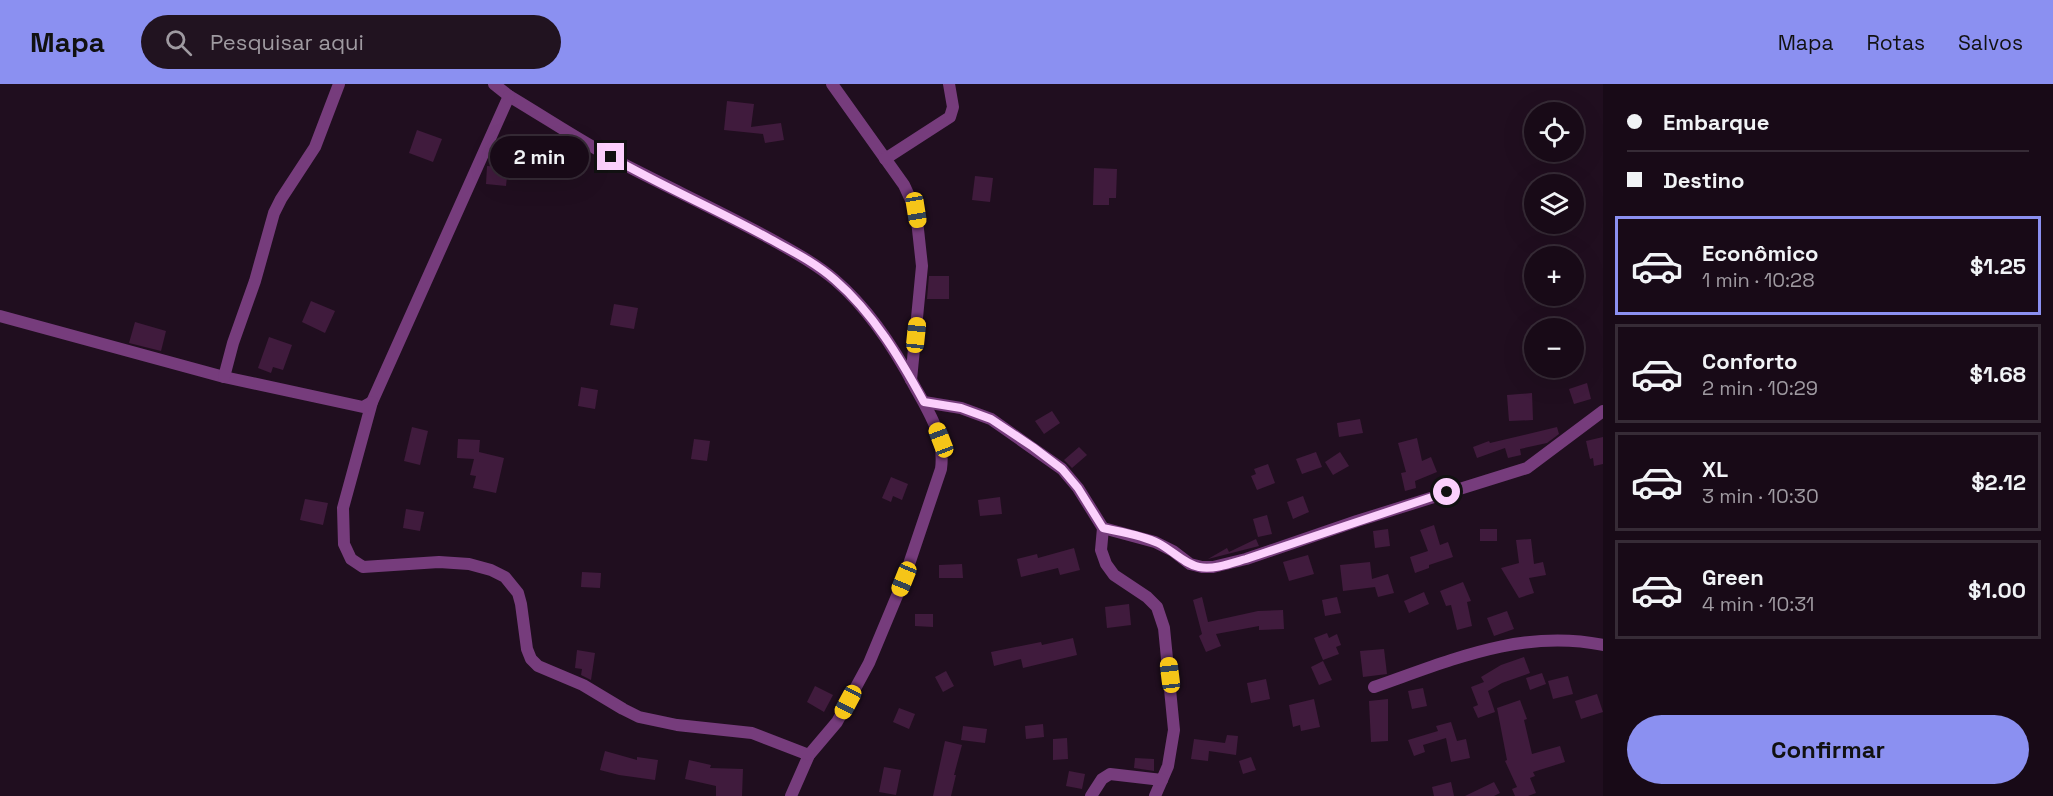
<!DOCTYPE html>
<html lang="pt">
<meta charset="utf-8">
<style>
:root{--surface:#180a17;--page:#211320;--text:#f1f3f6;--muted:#9f9aa1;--line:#362b36;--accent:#8b90f1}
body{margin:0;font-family:"Space Grotesk",sans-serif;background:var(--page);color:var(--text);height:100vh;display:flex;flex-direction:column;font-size:22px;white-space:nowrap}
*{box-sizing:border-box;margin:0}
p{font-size:20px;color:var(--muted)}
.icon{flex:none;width:33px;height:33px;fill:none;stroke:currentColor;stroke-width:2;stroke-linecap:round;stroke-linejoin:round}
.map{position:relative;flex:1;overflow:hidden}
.panel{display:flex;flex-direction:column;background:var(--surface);width:450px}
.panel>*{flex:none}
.banner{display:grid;align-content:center;height:132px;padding:0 24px;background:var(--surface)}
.tools{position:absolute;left:1524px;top:18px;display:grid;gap:12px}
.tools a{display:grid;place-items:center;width:60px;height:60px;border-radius:50%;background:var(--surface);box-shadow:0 6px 24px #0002,0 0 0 2px var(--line);font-size:30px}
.end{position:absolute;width:27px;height:27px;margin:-14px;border:8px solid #fbd0fc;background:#111;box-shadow:0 0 0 3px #111}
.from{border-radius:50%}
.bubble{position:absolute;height:42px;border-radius:21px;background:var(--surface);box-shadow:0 6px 24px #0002,0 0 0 2px var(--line);font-size:20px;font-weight:600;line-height:42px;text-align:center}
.car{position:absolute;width:18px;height:36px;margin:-18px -9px;border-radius:8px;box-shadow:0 0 4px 2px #0007;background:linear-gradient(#f5c518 24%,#345 0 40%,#f5c518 0 76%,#345 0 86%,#f5c518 0)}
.banner b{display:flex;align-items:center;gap:21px;height:57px;font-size:22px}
.banner b+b{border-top:2px solid var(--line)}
.banner i{width:15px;height:15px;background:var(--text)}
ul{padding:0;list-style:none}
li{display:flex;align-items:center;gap:18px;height:99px;margin:0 12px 9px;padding:0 12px;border:3px solid var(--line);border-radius:0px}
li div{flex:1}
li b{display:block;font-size:22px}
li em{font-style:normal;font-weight:600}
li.current{border-color:var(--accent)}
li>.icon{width:54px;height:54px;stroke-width:1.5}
.primary-button{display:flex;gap:12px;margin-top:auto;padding:12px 24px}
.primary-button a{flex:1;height:69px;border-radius:36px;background:var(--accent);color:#111;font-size:24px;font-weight:600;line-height:69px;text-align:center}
header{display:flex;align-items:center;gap:36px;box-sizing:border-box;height:84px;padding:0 30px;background:var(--accent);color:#111}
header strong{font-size:28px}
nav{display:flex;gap:33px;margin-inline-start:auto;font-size:21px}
.search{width:420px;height:54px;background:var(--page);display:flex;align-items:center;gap:15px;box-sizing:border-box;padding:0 21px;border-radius:33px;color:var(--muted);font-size:22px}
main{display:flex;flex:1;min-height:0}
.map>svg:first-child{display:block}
</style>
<header>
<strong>Mapa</strong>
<div class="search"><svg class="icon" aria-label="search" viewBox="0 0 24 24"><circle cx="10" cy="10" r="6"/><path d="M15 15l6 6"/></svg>Pesquisar aqui</div>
<nav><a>Mapa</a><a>Rotas</a><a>Salvos</a></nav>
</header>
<main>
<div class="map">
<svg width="1603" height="712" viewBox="0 0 1603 712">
<rect width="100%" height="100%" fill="#200e1f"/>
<g fill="#401b3d">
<polygon points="727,17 754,20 751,43 781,39 784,56 765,59 763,50 724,46"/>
<polygon points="417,46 442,55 433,78 409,69"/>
<polygon points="487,82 508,83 506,102 486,100"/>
<polygon points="1094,84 1117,85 1116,114 1109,114 1109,121 1093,121"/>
<polygon points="975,92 993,94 990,118 972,116"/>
<polygon points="929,192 949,192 949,215 927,215"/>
<polygon points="311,217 335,227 325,249 302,238"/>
<polygon points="614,220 638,224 634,245 610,241"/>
<polygon points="135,238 166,247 161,267 129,259"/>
<polygon points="269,253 292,261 283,286 273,283 271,289 258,284"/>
<polygon points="1587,299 1591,315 1574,320 1569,305"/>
<polygon points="581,303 598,306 595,325 578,322"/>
<polygon points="1532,309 1533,336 1509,337 1507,311"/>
<polygon points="1052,327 1060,339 1044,350 1035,337"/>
<polygon points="1360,335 1363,349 1339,353 1337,339"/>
<polygon points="412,343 428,347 420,381 404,377"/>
<polygon points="1557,343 1559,350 1547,359 1520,365 1521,371 1508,374 1505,364 1477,374 1473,363 1489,357 1490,359"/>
<polygon points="1603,353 1603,380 1594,382 1593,374 1590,375 1586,357"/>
<polygon points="1417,354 1422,377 1431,373 1437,388 1415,397 1416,404 1405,407 1401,389 1406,388 1398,359"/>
<polygon points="458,355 480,356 479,368 504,374 496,409 473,404 476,392 470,391 474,375 457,374"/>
<polygon points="694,355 710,357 707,377 691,375"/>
<polygon points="1079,363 1087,371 1072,384 1064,376"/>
<polygon points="1316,368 1322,383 1302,390 1296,375"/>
<polygon points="1340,368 1349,382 1333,391 1325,378"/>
<polygon points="1268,380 1275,399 1257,406 1251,392 1256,390 1254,385"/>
<polygon points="891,393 908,400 902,416 893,412 891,418 882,414"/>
<polygon points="1303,412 1309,428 1293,435 1287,418"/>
<polygon points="1000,413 1002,430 980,432 978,416"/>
<polygon points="305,415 328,419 323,441 300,436"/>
<polygon points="406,425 424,428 420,447 403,444"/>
<polygon points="1267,431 1272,450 1258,453 1253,435"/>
<polygon points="1434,441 1440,461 1448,458 1453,473 1429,481 1429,484 1415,489 1410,473 1428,467 1420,446"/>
<polygon points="1388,445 1390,462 1375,464 1373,447"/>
<rect x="1480" y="445" width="17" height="12"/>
<polygon points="1256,455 1259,462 1208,475 1227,464 1229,468"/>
<polygon points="1531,455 1534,480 1543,478 1546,491 1529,494 1534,509 1519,514 1501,484 1519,479 1516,456"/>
<polygon points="1074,464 1080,486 1060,491 1058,484 1021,493 1017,475 1037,470 1038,474"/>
<polygon points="1308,471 1314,490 1289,497 1283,478"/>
<polygon points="1370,478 1372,495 1388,490 1394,509 1378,513 1375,503 1343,507 1340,481"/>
<polygon points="962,480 963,494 939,494 939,481"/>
<polygon points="582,488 601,489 600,504 581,503"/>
<polygon points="1463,498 1471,517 1467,518 1472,542 1457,546 1451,521 1446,522 1440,507"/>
<polygon points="1424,508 1429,520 1409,529 1404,517"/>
<polygon points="1202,513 1208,538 1258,527 1283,526 1284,545 1259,546 1259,542 1216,550 1221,562 1206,568 1199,552 1202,550 1193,516"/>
<polygon points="1337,513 1341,529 1325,532 1322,516"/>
<polygon points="1129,520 1131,541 1107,544 1105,523"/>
<polygon points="1507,527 1514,545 1494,552 1487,534"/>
<polygon points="915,530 933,530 933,543 915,542"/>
<polygon points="1327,549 1329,554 1337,550 1341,561 1336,563 1339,570 1323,576 1314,554"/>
<polygon points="1073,554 1077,571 1023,584 1021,575 994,582 991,568 1041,558 1042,561"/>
<polygon points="1384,565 1387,590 1363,593 1360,567"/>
<polygon points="577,566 595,569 591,596 581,591 582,585 575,584"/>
<polygon points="1524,573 1530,589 1502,599 1488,607 1495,628 1478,634 1473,623 1478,621 1471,603 1484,598 1481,593 1501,581"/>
<polygon points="1323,577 1332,596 1319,601 1311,583"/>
<polygon points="946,587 954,602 943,608 935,593"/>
<polygon points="1542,589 1546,600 1530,606 1526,594"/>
<polygon points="1568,592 1573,610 1553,615 1548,597"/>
<polygon points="1266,595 1270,615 1251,619 1247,599"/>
<polygon points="815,602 833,611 824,628 807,618"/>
<polygon points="1423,604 1427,622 1412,625 1408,607"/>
<polygon points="1597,610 1603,628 1581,635 1575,617"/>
<polygon points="1314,615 1320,643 1301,647 1300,641 1293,643 1289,621"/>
<polygon points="1388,615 1388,657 1371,658 1369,617"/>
<polygon points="1520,616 1527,635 1524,636 1532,670 1560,662 1565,678 1533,688 1535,692 1530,694 1536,709 1528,712 1515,712 1512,705 1517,703 1505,677 1507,676 1497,624"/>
<polygon points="899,624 915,630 909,645 893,638"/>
<polygon points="1451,638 1457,657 1466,655 1470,674 1451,678 1446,654 1423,661 1425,668 1414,672 1408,656 1438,647 1436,642"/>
<polygon points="1043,640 1044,653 1026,655 1025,642"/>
<polygon points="963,642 987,645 985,659 961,656"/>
<polygon points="1227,651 1238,652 1236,671 1209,667 1208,677 1191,675 1194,655 1225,659"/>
<polygon points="1067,654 1068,675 1053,676 1053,655"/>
<polygon points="945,657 962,661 954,691 956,691 951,712 933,712"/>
<polygon points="605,667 637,676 637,673 658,676 655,696 619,691 600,686"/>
<polygon points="1251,673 1256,686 1243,690 1239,677"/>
<polygon points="1135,674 1154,675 1154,687 1134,684"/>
<polygon points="689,676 711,681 710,684 743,685 742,712 716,712 716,702 685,695"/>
<polygon points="884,683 901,686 896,711 879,708"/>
<polygon points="1069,687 1085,690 1082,705 1066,702"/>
<polygon points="1451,698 1454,712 1434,712 1432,703"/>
<polygon points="1494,698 1500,709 1494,712 1465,712"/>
</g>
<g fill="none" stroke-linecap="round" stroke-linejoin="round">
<g stroke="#763c7c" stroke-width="12">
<path d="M494 0 509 12C551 37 592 65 635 86 680 109 725 130 769 154 792 167 815 179 835 196 869 225 895 265 916 305 931 331 945 355 941 385L904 495 869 579 837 638 809 671 791 712"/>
<polyline points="832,0 904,101 916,127 922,182 911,296"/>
<polyline points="509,12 372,318 343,424 344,460 351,475 363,483 439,478 469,480 491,486 505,493 518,509 521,520 527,565 531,575 538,582 583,601 623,625 639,633 677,641 752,649 809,671"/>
<polyline points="885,75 950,33 953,23 949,0"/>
<polyline points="0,232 224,293 363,323 372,318"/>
<polyline points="224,293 233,259 255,197 274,129 281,115 315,63 339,0"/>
<polyline points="924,318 961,324 991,335 1062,385 1078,404 1103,444 1101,466 1106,480 1114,491 1147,513 1157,523 1164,544 1174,646 1168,682 1155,712"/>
<polyline points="1103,444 1155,458 1173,467 1190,480 1202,483 1213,483 1246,475 1357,437 1527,384 1603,327"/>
<path d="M1374 603C1449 577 1522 544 1603 561"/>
<polyline points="1091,712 1102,695 1110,690 1162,696"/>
</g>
</g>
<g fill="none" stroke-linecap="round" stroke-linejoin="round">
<path stroke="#fbd0fc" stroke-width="8" d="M611 73C663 103 718 126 770 155 792 167 816 179 835 196 873 229 900 274 924 318L961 324 991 335 1033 363 1062 385 1078 404 1103 444C1121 448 1142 451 1158 459 1172 466 1184 480 1199 483 1214 486 1232 479 1246 475L1447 408"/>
</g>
</svg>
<div class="tools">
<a><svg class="icon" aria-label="locate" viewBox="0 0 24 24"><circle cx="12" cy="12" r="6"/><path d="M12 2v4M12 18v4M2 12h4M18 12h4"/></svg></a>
<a><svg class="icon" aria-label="layers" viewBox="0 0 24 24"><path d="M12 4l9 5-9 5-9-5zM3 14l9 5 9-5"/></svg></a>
<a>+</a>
<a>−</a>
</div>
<i class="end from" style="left:1447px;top:408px"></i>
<i class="end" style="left:611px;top:73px"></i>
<div class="bubble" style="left:490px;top:52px;width:99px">2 min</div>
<i class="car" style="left:916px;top:126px;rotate:171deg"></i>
<i class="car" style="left:916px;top:251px;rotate:6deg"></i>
<i class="car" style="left:941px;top:356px;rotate:339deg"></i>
<i class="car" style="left:904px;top:495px;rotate:202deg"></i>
<i class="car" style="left:1170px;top:591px;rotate:353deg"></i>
<i class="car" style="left:848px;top:618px;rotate:208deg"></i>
</div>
<section class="panel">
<div class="banner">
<b><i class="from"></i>Embarque</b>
<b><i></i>Destino</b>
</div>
<ul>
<li class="current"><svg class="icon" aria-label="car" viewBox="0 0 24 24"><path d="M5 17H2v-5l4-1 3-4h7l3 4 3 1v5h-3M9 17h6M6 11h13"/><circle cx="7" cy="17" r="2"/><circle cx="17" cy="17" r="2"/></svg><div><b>Econômico</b><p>1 min · 10:28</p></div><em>$1.25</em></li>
<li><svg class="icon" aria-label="car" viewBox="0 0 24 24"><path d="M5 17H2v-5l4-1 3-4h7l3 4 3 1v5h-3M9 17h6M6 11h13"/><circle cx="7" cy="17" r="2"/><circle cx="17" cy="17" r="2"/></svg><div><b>Conforto</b><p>2 min · 10:29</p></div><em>$1.68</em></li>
<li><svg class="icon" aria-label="car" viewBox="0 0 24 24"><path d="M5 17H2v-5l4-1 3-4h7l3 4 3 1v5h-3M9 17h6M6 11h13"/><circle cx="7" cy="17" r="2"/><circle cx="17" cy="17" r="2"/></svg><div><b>XL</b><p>3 min · 10:30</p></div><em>$2.12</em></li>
<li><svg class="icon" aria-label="car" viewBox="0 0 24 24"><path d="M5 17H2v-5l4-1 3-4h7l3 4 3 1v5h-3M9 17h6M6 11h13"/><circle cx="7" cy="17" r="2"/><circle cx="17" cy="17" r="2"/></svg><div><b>Green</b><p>4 min · 10:31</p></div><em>$1.00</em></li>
</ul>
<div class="primary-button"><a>Confirmar</a></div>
</section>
</main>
